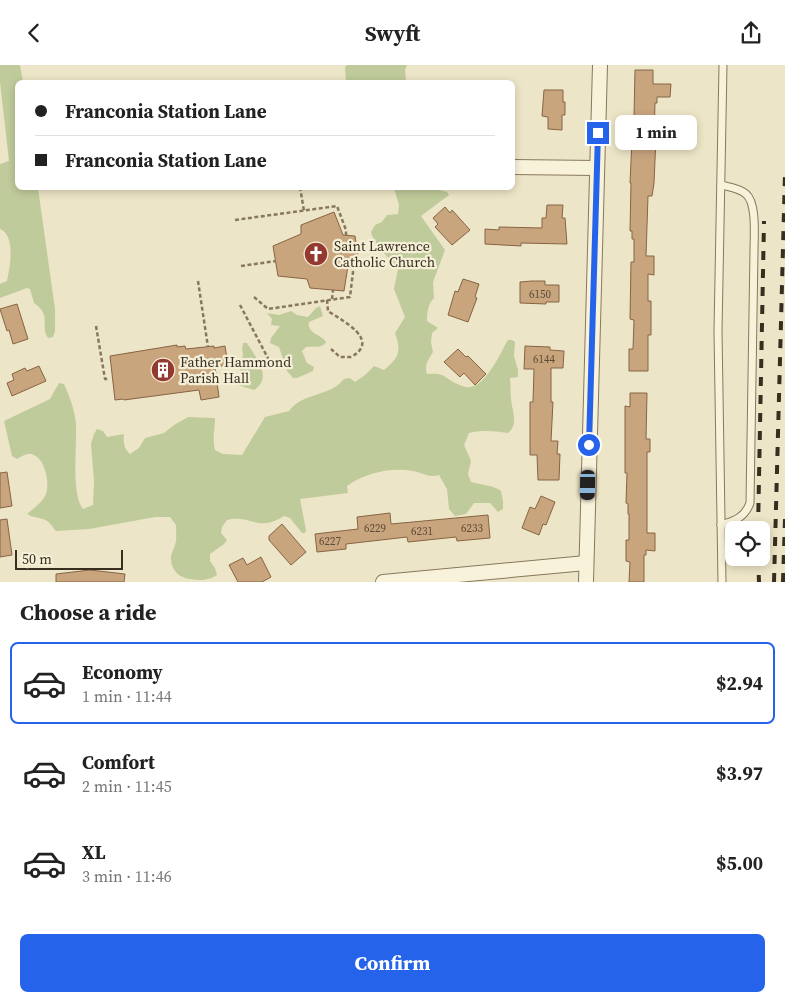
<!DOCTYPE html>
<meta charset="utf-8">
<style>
:root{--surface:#fff;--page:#f6f6f6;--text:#222;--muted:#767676;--line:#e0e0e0;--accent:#2563eb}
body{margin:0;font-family:"Source Serif 4",serif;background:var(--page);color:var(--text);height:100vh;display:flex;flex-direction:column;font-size:19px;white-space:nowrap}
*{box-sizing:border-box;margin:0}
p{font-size:16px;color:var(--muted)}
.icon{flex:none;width:28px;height:28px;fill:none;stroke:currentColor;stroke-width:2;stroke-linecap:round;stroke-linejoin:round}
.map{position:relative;height:517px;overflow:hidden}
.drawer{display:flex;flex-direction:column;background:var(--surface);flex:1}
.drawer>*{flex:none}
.hud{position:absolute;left:15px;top:15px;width:500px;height:110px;border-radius:8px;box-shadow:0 2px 8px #0003;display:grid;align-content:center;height:110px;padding:0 20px;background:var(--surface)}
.fabs{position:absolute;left:725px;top:456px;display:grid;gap:10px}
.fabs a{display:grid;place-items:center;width:45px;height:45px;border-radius:8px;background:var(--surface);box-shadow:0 2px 8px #0003;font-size:25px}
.scale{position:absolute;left:15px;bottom:12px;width:108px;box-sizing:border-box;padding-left:5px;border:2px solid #382e20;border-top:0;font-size:14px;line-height:18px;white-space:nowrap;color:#382e20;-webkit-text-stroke:4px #f4efd6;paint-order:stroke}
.end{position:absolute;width:22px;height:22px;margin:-11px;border:6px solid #2563eb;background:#fff;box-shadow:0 0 0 2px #fff}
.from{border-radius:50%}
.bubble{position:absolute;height:35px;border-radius:8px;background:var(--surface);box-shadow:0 2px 8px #0003;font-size:16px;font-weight:700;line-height:35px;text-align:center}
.car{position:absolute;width:15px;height:30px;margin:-15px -8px;border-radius:6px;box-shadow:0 0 4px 1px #0007;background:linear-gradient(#222 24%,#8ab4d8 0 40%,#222 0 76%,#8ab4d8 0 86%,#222 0)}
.hud b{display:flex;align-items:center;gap:18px;height:48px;font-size:19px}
.hud b+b{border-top:1px solid var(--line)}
.hud i{width:12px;height:12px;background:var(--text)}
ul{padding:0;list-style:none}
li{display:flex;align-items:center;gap:15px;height:82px;margin:0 10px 8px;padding:0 10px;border:2px solid transparent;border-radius:8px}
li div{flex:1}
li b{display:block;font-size:19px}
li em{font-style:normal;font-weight:700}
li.current{border-color:var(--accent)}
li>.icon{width:45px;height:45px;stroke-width:1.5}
h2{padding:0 20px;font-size:22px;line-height:60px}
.primary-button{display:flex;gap:10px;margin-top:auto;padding:10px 20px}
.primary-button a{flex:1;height:58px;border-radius:8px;background:var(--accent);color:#fff;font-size:20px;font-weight:700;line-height:58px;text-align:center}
header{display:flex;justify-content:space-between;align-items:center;height:65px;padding:0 20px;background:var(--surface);font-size:22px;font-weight:700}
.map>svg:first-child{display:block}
</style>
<header><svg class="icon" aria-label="back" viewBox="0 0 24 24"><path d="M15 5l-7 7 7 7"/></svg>Swyft<svg class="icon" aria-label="share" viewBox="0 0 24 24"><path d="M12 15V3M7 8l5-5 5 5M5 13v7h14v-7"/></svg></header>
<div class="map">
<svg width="785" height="517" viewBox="0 0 785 517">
<rect width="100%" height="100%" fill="#ede5c7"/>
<g fill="#c0cb9b">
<path d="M0 0H20L23 17 18 18V122L38 123 55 244V266L53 272 48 273C39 261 53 251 34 238L30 224 27 223 0 233V219L7 216C10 203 16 170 0 164V99L9 96 0 17Z"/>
<polygon points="347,0 407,0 405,5 406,17 346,17 345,2"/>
<path d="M394 123H432L447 127 449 130 421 151 445 185 433 217 434 233C428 239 427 247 427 256L438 263 432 268 431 277 433 287C428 295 424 301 427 309 444 308 441 310 455 318 458 319 463 322 466 322 485 325 500 288 508 275H512L515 277 514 291 518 305V312L510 313C511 320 510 327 511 334 512 346 519 359 508 368 494 366 482 365 469 368L464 380 471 396 468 409 471 417C481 420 493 420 501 426L503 436V444L498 447 490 438H474L466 449 455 451 449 444 447 424 439 410C428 413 424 408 413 406 391 402 365 408 347 421L348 428 300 434 306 465 305 468H302L290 453 284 451C257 468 251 449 227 455L222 462 221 468 227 475 224 479 210 489V496L215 503 217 510C210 515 200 516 191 514 178 513 170 504 171 491 172 487 174 483 175 480 177 473 176 467 176 460L170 452H155L89 464 56 466C52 462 50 456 43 454 37 452 34 453 27 449 34 443 42 438 46 429 50 417 45 392 31 389 26 388 21 392 17 394L12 391 4 356 50 334 59 318 64 319C70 333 75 345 76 360 77 380 71 430 83 444L93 440 94 416 91 379 94 369 97 364 103 366 107 372 124 369C123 377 124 384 130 389L139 383 145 373 164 368 174 360 188 352 215 353C215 364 212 373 215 385L223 389 242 390 265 352 289 346C303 327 330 332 344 314L350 313 355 317 365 310 374 301 384 305C400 292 401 286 395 268L405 252 394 224 398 204C389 192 375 182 371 167L375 160 382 157 387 150 398 149 399 140Z"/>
<path d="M320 241 323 251 309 257C307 269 321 269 326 277 322 284 314 281 306 282L302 286 307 298 314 302 313 306 297 313H293L287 306 279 282 270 278 271 273 280 261 271 260 272 254 267 248 279 250 291 246 297 250 308 252 316 243Z"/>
<path d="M243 278H247C255 291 274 313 254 325L238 320 243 289 242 284Z"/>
</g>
<g fill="#c9a57e" stroke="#866444">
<polygon points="635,5 653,5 653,19 671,19 670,32 657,32 657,38 655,38 654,72 656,72 654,118 652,131 648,131 646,191 654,191 654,210 648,209 648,236 651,236 651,270 648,270 648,306 629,306 629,284 633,284 634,255 630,254 631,197 634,197 634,174 632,174 632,166 630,166 631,118 630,118 633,52 634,52"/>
<polygon points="544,25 563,25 563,37 565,37 565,50 562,50 562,65 548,64 548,52 542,51"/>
<polygon points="547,140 563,140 562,153 565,153 567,179 521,178 521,181 485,179 485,164 499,165 499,162 542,163 542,153 546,153"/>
<polygon points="445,142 450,148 452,145 470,165 452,180 435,162 438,159 433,153"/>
<polygon points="334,147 343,170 355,171 359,197 348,201 344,226 310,223 307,214 278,211 273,181 301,169 301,160"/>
<polygon points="463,214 479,219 475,232 477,233 468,257 448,250 455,226 458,227"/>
<polygon points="532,216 545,216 545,220 559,220 559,237 546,237 546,239 520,238 520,217"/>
<polygon points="17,239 28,274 13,279 9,265 7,266 0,244"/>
<polygon points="177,280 177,282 185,281 186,284 214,281 214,283 225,281 228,300 215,302 219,332 201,335 199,325 124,335 123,334 115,335 110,291"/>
<polygon points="525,281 550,282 550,285 564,286 563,303 551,303 551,337 553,337 551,376 558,376 557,389 560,389 559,415 538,415 537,390 530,390 530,337 533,337 534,304 524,304"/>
<polygon points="458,284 466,292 468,291 486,309 475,320 464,308 460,312 444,297"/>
<polygon points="39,301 46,316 12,331 7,318 14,315 12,309 25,303 27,306"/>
<polygon points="630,328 647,328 646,374 650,374 650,387 647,387 647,468 655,468 655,486 646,485 646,490 644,490 644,517 629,517 630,497 626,496 626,475 629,475 629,449 628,449 628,439 626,438 627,408 625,408 625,341 630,342"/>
<polygon points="7,407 12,441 0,443 0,408"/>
<polygon points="541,431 555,437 546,460 543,459 539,470 522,463 530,442 535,444"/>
<polygon points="390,448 391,459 488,450 490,473 457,476 456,472 408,477 407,472 346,479 346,484 317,487 315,469 358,464 357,452"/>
<polygon points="7,454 12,490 0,492 0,455"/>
<polygon points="282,459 306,487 291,500 269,475 269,471"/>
<polygon points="261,492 271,512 262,517 238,517 229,500 243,493 247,500"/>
<polygon points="90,505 125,509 124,517 56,517 56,509"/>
</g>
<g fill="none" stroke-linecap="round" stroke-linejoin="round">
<g stroke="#87785d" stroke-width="9">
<g id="service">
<path d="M721 120C729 122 739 123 746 129 757 138 754 172 754 186L750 438C745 452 735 456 721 460"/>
<polyline points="722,517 718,266 723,0"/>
</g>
</g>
<g stroke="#87785d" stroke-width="16">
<g id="minor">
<polyline points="512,102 597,103"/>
<polyline points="383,517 586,498"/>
<polyline points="586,517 600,0"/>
</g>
</g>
<g stroke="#87785d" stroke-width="2.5" stroke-dasharray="4 2.5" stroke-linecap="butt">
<polyline points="300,122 304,146"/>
<polyline points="235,155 337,141 346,165 346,170"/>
<polyline points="241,201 276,196"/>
<polyline points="198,216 208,282"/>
<polyline points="254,232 268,244 350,232 353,207 350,200"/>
<polyline points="332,234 333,225"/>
<path d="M327 235 328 246C341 255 382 275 351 292H340L331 284"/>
<polyline points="240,240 270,297"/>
<polyline points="96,261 105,314 109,314"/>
</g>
<use href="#service" stroke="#f8f2da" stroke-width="7"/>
<use href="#minor" stroke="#f8f2da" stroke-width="14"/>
<g stroke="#382e20" stroke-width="4" stroke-dasharray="9 9" stroke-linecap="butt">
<polyline points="758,465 764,156"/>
<polyline points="758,492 759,517"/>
<polyline points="774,517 785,109"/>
<polyline points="783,517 785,454"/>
</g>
</g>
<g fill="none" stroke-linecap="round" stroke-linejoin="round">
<polyline stroke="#2563eb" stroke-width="6" points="589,380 598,68"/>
</g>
<defs>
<g id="church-disc" transform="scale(1.25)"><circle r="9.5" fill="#94392f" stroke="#f4efd6"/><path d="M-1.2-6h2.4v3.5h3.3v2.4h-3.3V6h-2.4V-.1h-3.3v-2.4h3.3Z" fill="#fff"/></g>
<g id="building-disc" transform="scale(1.25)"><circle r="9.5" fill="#94392f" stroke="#f4efd6"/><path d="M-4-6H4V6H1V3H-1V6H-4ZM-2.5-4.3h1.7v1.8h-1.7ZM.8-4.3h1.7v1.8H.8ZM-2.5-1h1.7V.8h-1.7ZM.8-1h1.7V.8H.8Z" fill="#fff"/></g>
</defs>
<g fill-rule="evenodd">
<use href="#church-disc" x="316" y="189"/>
<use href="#building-disc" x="163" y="305"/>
</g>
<g text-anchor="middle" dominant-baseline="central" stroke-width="4.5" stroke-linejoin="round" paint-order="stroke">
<g font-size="11" fill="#5c4c38">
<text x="540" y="229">6150</text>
<text x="544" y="294">6144</text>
<text x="375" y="463">6229</text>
<text x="472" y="463">6233</text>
<text x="422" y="466">6231</text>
<text x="330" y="476">6227</text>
</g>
<g font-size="14" fill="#382e20" stroke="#f4efd6" text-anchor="start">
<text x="334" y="181">Saint Lawrence<tspan x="334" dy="16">Catholic Church</tspan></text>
<text x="180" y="297">Father Hammond<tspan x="180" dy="16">Parish Hall</tspan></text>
</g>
</g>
</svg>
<div class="fabs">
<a><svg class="icon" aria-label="locate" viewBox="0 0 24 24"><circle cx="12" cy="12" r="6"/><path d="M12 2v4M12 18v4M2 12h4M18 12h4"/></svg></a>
</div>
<div class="scale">50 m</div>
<i class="end from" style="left:589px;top:380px"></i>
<i class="end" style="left:598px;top:68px"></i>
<div class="bubble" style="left:615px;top:50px;width:82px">1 min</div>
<i class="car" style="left:588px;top:420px;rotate:181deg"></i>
<div class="hud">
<b><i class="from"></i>Franconia Station Lane</b>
<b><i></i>Franconia Station Lane</b>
</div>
</div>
<section class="drawer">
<h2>Choose a ride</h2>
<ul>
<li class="current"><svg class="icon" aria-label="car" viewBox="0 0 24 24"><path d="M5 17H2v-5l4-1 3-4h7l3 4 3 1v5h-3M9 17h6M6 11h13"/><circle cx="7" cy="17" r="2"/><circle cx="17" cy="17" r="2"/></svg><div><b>Economy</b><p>1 min · 11:44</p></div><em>$2.94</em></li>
<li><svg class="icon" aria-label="car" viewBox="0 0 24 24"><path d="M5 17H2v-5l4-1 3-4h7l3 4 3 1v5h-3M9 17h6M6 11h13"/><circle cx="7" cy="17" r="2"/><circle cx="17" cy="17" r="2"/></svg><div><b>Comfort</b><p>2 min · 11:45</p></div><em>$3.97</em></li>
<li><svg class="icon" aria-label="car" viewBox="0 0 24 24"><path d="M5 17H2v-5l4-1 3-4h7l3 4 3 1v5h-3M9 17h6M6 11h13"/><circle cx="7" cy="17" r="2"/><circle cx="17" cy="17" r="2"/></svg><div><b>XL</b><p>3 min · 11:46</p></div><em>$5.00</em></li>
</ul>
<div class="primary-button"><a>Confirm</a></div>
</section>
